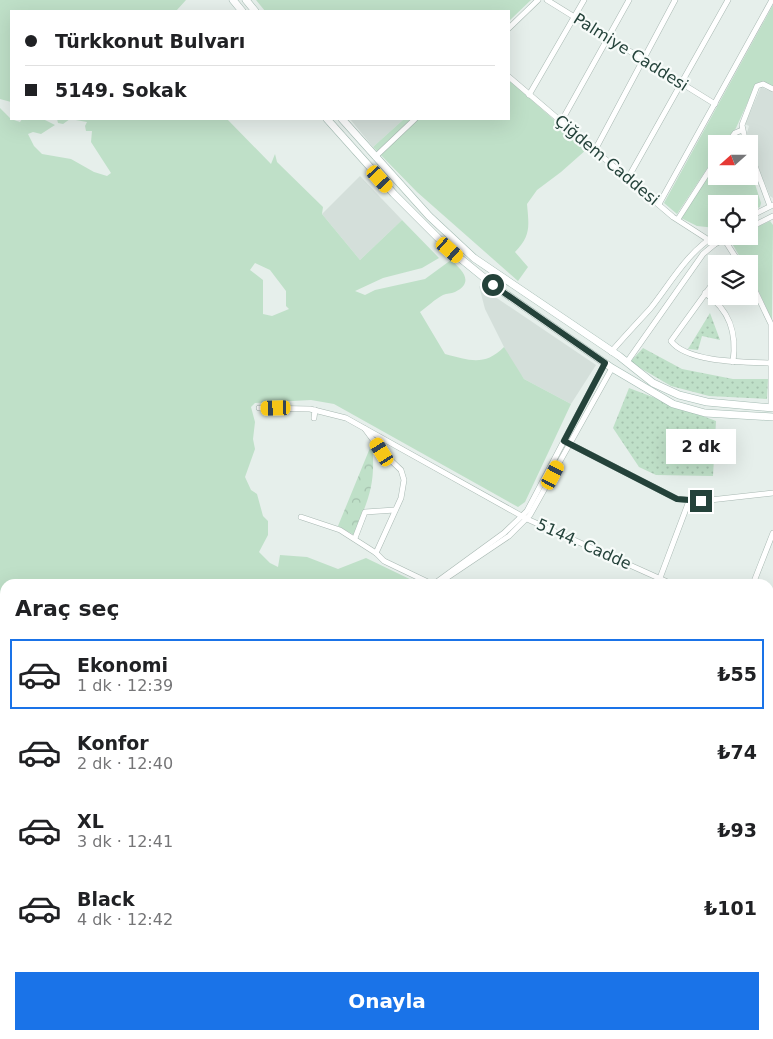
<!DOCTYPE html>
<html lang="tr">
<meta charset="utf-8">
<style>
:root{--surface:#fff;--page:#f6f6f6;--text:#202124;--muted:#757577;--line:#e0e0e0;--accent:#1a73e8}
body{margin:0;font-family:"DejaVu Sans",sans-serif;background:var(--page);color:var(--text);height:100vh;display:flex;flex-direction:column;font-size:19px;white-space:nowrap}
*{box-sizing:border-box;margin:0}
p{font-size:16px;color:var(--muted)}
.icon{flex:none;width:28px;height:28px;fill:none;stroke:currentColor;stroke-width:2;stroke-linecap:round;stroke-linejoin:round}
.map{position:relative;flex:1;overflow:hidden}
.panel{position:absolute;left:0px;top:579px;width:774px;height:461px;display:flex;flex-direction:column;background:var(--surface);border-radius:15px 15px 0 0;box-shadow:0 5px 20px #0002}
.panel>*{flex:none}
.hud{position:absolute;left:10px;top:10px;width:500px;height:110px;border-radius:0px;box-shadow:0 5px 20px #0002;display:grid;align-content:center;height:110px;padding:0 15px;background:var(--surface)}
.needle{width:32px;rotate:249deg}
.buttons{position:absolute;left:708px;top:135px;display:grid;gap:10px}
.buttons a{display:grid;place-items:center;width:50px;height:50px;border-radius:0px;background:var(--surface);box-shadow:0 5px 20px #0002;font-size:25px}
.end{position:absolute;width:22px;height:22px;margin:-11px;border:6px solid #24423a;background:#fff;box-shadow:0 0 0 2px #fff}
.from{border-radius:50%}
.bubble{position:absolute;height:35px;border-radius:0px;background:var(--surface);box-shadow:0 5px 20px #0002;font-size:16px;font-weight:800;line-height:35px;text-align:center}
.car{position:absolute;width:15px;height:30px;margin:-15px -8px;border-radius:6px;box-shadow:0 0 4px 1px #0007;background:linear-gradient(#f5c518 24%,#345 0 40%,#f5c518 0 76%,#345 0 86%,#f5c518 0)}
.hud b{display:flex;align-items:center;gap:18px;height:48px;font-size:19px}
.hud b+b{border-top:1px solid var(--line)}
.hud i{width:12px;height:12px;background:var(--text)}
ul{padding:0;list-style:none}
li{display:flex;align-items:center;gap:15px;height:70px;margin:0 10px 8px;padding:0 5px;border:2px solid transparent;border-radius:0px}
li div{flex:1}
li b{display:block;font-size:19px}
li em{font-style:normal;font-weight:800}
li.active{border-color:var(--accent)}
li>.icon{width:45px;height:45px;stroke-width:1.5}
h2{padding:0 15px;font-size:22px;line-height:60px}
.primary-button{display:flex;gap:10px;margin-top:auto;padding:10px 15px}
.primary-button a{flex:1;height:58px;border-radius:0px;background:var(--accent);color:#fff;font-size:20px;font-weight:800;line-height:58px;text-align:center}
.map>svg:first-child{display:block}
</style>
<div class="map">
<svg width="773" height="1039" viewBox="0 0 773 1039">
<defs>
<pattern id="forest-crowns" width="20" height="18" patternUnits="userSpaceOnUse" patternTransform="scale(1.25)"><rect width="20" height="18" fill="#bfe0c8"/><path d="M2 6a3 3 0 1 1 6 0M12 15a3 3 0 1 1 6 0" fill="none" stroke="#a4c1ad"/></pattern>
<pattern id="park-dots" width="8" height="8" patternUnits="userSpaceOnUse" patternTransform="scale(1.25)"><rect width="8" height="8" fill="#bfe0c8"/><path d="M2 2h.1M6 6h.1" fill="none" stroke="#a4c1ad" stroke-width="1.8" stroke-linecap="round"/></pattern>
</defs>
<rect width="100%" height="100%" fill="#e6efeb"/>
<g fill="#d4dfda">
<polygon points="761,87 773,92 773,198 770,196 746,136 749,126 745,124"/>
<polygon points="350,119 404,119 373,147"/>
<polygon points="360,176 402,220 360,260 322,214"/>
<polygon points="479,286 596,365 571,404 524,379 511,361 485,309"/>
</g>
<g fill="#bfe0c8" fill-rule="evenodd">
<polygon points="0,0 186,0 176,11 11,11 11,102 0,99"/>
<polygon points="256,0 531,0 509,21 509,11 265,11"/>
<polygon points="773,5 773,87 760,82 756,84 736,128 724,144 716,144 716,155 677,214 664,203"/>
<path d="M509 80 587 149 561 172 537 190 527 204C529 227 531 235 515 252L528 267 518 281 417 192 373 147 404 119H509Z"/>
<path d="M0 108 11 119 20 122 22 119H43L55 125 41 134 33 132 28 134 34 146 42 154 71 159 94 172 107 176 111 173 91 142 92 131H86L85 126 87 122 70 119 63 124 58 123 57 119H227L271 164 275 154 277 162 323 207 322 214 360 260 402 220 439 258 422 268 383 278 355 291 365 295 375 290 425 279 451 260C462 270 475 282 455 292 451 294 447 293 443 295 435 299 427 307 420 312L445 354C469 360 484 367 504 347L524 379 571 404 525 502 518 507 334 404 311 400 255 403 251 407 255 422 253 439 255 449 245 477 251 490 257 494 263 516 268 521V535L259 552 270 563 278 567 280 555 307 557 338 569 366 558 420 584H5V952L0 955ZM255 263 270 270 286 291V306L289 309 272 316 263 314V280L250 270Z"/>
<polygon points="716,163 716,176 749,176 749,165 761,203 760,207 749,212 749,204 716,204 716,228 697,226 681,218"/>
<path d="M770 221 773 225 772 320C767 308 749 273 749 264H744L730 240 738 236H749V231Z"/>
<polygon points="769,632 773,634 773,740 769,739"/>
<polygon points="769,746 773,747 773,836 769,831"/>
<polygon points="61,1035 121,1035 118,1039 52,1039"/>
<polygon points="570,1035 662,1035 656,1039 572,1039"/>
</g>
<path fill="url(#forest-crowns)" d="M372 443C376 485 369 497 354 535L338 526Z"/>
<g fill="url(#park-dots)">
<polygon points="710,313 720,340 702,336 698,350 688,349"/>
<polygon points="643,348 682,369 733,379 768,379 767,399 709,396 671,386 630,362"/>
<polygon points="629,388 716,421 713,476 656,475 639,467 613,428"/>
</g>
<g fill="none" stroke-linecap="round" stroke-linejoin="round">
<g stroke="#a8b8b2" stroke-width="6">
<g id="street">
<polyline points="547,0 715,104"/>
<polyline points="509,28 538,0"/>
<polyline points="509,77 673,217 715,244"/>
<polyline points="529,95 584,0"/>
<polyline points="561,122 629,0"/>
<polyline points="727,144 735,133 742,130"/>
<polyline points="746,144 742,125 757,86 763,84 773,89"/>
<polyline points="595,150 675,0"/>
<polyline points="749,150 770,206"/>
<polyline points="375,157 415,119"/>
<polyline points="628,178 728,0"/>
<polyline points="659,204 772,0"/>
<polyline points="749,217 773,205"/>
<polyline points="678,219 716,160"/>
<polyline points="749,228 773,216"/>
<polyline points="724,239 740,264"/>
<polyline points="749,278 771,324 771,408"/>
<path d="M716 279 671 341C687 363 747 362 772 363"/>
<path d="M705 293C730 310 737 333 733 362"/>
<path d="M611 352C624 337 637 323 650 309 670 284 688 251 716 235"/>
<polyline points="627,362 703,254 715,244 730,236"/>
<polyline points="259,408 310,409 346,418 527,519 672,584"/>
<polyline points="314,418 315,410"/>
<polyline points="365,429 382,452 401,470 404,480 401,498 376,553"/>
<polyline points="568,443 677,499 701,501 773,493"/>
<polyline points="301,517 340,530 376,553 384,561 432,584"/>
<polyline points="355,538 365,512 395,510"/>
<polyline points="660,578 689,501"/>
<polyline points="445,579 509,536 530,515 612,368"/>
<polyline points="436,583 453,584"/>
<polyline points="434,584 504,533 527,511 605,363"/>
<polyline points="753,584 773,533"/>
<polyline points="770,625 773,613"/>
<polyline points="769,743 773,744"/>
<polyline points="769,835 773,840"/>
<polyline points="769,896 773,894"/>
<polyline points="769,932 773,940"/>
<polyline points="769,946 773,943"/>
<polyline points="769,972 773,970"/>
<polyline points="0,1031 5,1029"/>
<polyline points="310,1035 311,1039"/>
<polyline points="383,1035 385,1039"/>
<polyline points="428,1035 431,1039"/>
<polyline points="441,1035 445,1039"/>
<polyline points="567,1035 569,1039"/>
<polyline points="692,1035 694,1039"/>
<polyline points="43,1039 52,1035"/>
<polyline points="169,1039 170,1035"/>
<polyline points="178,1039 178,1035"/>
<polyline points="661,1039 667,1035"/>
</g>
</g>
<g stroke="#a4bbb3" stroke-width="8">
<g id="secondary">
<polyline points="233,0 242,11"/>
<polyline points="246,0 255,11"/>
<polyline points="327,119 394,194 450,250 493,285 612,368 673,404 705,413 773,417"/>
<polyline points="342,119 429,216 474,258 619,356 653,383 679,395 707,402 773,408"/>
</g>
</g>
<use href="#street" stroke="#fff" stroke-width="5"/>
<use href="#secondary" stroke="#fff" stroke-width="7"/>
</g>
<g fill="none" stroke-linecap="round" stroke-linejoin="round">
<polyline stroke="#24423a" stroke-width="6" points="493,285 605,363 564,441 677,499 701,501"/>
</g>
<g text-anchor="middle" dominant-baseline="central" stroke-width="4.5" stroke-linejoin="round" paint-order="stroke">
<g font-size="16" fill="#24423a" stroke="#f7fbf9">
<text transform="translate(631 52) rotate(32)">Palmiye Caddesi</text>
<text transform="translate(607 160) rotate(40)">Çiğdem Caddesi</text>
<text transform="translate(584 544) rotate(24)">5144. Cadde</text>
</g>
</g>
</svg>
<div class="buttons">
<a><svg class="needle" viewBox="-14 -14 28 28"><path d="M0-13l5 13h-10z" fill="#e53935"/><path d="M0 13l5-13h-10z" fill="#757577"/></svg></a>
<a><svg class="icon" aria-label="locate" viewBox="0 0 24 24"><circle cx="12" cy="12" r="6"/><path d="M12 2v4M12 18v4M2 12h4M18 12h4"/></svg></a>
<a><svg class="icon" aria-label="layers" viewBox="0 0 24 24"><path d="M12 4l9 5-9 5-9-5zM3 14l9 5 9-5"/></svg></a>
</div>
<i class="end from" style="left:493px;top:285px"></i>
<i class="end" style="left:701px;top:501px"></i>
<div class="bubble" style="left:666px;top:429px;width:70px">2 dk</div>
<i class="car" style="left:380px;top:179px;rotate:138deg"></i>
<i class="car" style="left:450px;top:250px;rotate:131deg"></i>
<i class="car" style="left:276px;top:408px;rotate:268deg"></i>
<i class="car" style="left:382px;top:452px;rotate:328deg"></i>
<i class="car" style="left:553px;top:475px;rotate:28deg"></i>
<div class="hud">
<b><i class="from"></i>Türkkonut Bulvarı</b>
<b><i></i>5149. Sokak</b>
</div>
<section class="panel">
<h2>Araç seç</h2>
<ul>
<li class="active"><svg class="icon" aria-label="car" viewBox="0 0 24 24"><path d="M5 17H2v-5l4-1 3-4h7l3 4 3 1v5h-3M9 17h6M6 11h13"/><circle cx="7" cy="17" r="2"/><circle cx="17" cy="17" r="2"/></svg><div><b>Ekonomi</b><p>1 dk · 12:39</p></div><em>₺55</em></li>
<li><svg class="icon" aria-label="car" viewBox="0 0 24 24"><path d="M5 17H2v-5l4-1 3-4h7l3 4 3 1v5h-3M9 17h6M6 11h13"/><circle cx="7" cy="17" r="2"/><circle cx="17" cy="17" r="2"/></svg><div><b>Konfor</b><p>2 dk · 12:40</p></div><em>₺74</em></li>
<li><svg class="icon" aria-label="car" viewBox="0 0 24 24"><path d="M5 17H2v-5l4-1 3-4h7l3 4 3 1v5h-3M9 17h6M6 11h13"/><circle cx="7" cy="17" r="2"/><circle cx="17" cy="17" r="2"/></svg><div><b>XL</b><p>3 dk · 12:41</p></div><em>₺93</em></li>
<li><svg class="icon" aria-label="car" viewBox="0 0 24 24"><path d="M5 17H2v-5l4-1 3-4h7l3 4 3 1v5h-3M9 17h6M6 11h13"/><circle cx="7" cy="17" r="2"/><circle cx="17" cy="17" r="2"/></svg><div><b>Black</b><p>4 dk · 12:42</p></div><em>₺101</em></li>
</ul>
<div class="primary-button"><a>Onayla</a></div>
</section>
</div>
